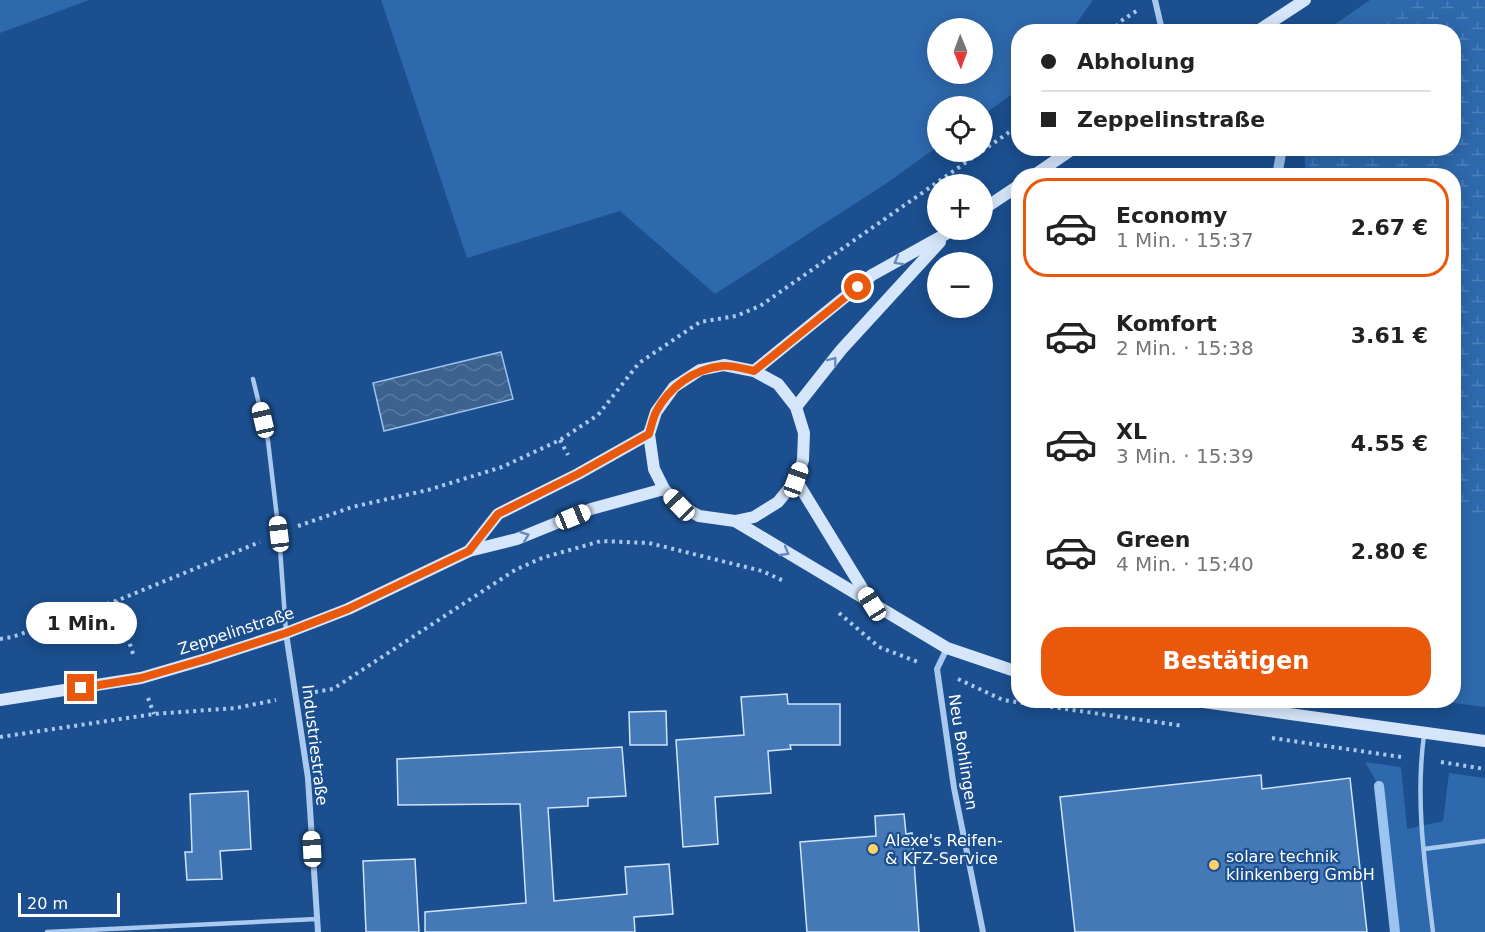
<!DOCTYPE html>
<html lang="de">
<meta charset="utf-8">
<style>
:root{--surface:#fff;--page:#f6f6f6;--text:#222;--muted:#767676;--line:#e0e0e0;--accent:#ea580c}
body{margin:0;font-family:"DejaVu Sans",sans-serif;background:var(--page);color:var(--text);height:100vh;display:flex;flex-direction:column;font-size:22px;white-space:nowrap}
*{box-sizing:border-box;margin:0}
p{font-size:20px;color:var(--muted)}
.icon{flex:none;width:33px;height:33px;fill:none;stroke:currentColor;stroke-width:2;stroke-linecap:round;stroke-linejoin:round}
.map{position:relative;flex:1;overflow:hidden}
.panel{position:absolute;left:1011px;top:168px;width:450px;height:540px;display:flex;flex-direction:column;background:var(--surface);border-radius:24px;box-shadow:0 3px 15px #0003}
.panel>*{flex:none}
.top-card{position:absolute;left:1011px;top:24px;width:450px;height:132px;border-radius:24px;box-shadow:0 3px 15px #0003;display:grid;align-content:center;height:132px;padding:0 30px;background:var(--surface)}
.needle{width:39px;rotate:179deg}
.fabs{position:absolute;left:927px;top:18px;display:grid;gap:12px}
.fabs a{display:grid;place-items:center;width:66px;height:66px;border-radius:50%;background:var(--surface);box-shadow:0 3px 15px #0003;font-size:30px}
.scale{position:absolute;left:18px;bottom:15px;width:102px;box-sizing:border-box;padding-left:6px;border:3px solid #fff;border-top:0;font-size:16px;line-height:21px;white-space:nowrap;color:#fff;-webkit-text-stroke:4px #1b4f8f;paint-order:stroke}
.end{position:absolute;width:27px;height:27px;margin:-14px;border:8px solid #ea580c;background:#fff;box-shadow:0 0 0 3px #fff}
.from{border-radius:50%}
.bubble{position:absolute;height:42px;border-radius:21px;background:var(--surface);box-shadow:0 3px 15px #0003;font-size:20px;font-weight:800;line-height:42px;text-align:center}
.car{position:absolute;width:18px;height:36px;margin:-18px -9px;border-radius:8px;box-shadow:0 0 4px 2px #0007;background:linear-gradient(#fff 24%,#345 0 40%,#fff 0 76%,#345 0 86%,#fff 0)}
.top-card b{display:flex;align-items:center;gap:21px;height:57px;font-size:22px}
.top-card b+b{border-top:2px solid var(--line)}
.top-card i{width:15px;height:15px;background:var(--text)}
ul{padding:10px 0 0;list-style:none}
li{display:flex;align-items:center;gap:18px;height:99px;margin:0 12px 9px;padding:0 18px;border:3px solid transparent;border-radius:24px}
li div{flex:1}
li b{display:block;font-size:22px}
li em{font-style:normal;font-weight:800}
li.active{border-color:var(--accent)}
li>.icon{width:54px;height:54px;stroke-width:1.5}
.cta{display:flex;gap:12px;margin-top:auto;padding:12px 30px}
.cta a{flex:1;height:69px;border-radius:24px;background:var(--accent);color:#fff;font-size:24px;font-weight:800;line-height:69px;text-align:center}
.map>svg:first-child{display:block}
</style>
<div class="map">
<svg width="1485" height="932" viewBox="0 0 1485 932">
<defs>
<pattern id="wetland-marsh" width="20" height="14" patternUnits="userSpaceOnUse" patternTransform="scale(1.5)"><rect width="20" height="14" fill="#2e69ad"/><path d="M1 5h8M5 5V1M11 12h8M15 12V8" fill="none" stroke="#4d80b9"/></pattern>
<pattern id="water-waves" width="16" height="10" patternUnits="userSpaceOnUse" patternTransform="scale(1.5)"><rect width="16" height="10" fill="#3c6290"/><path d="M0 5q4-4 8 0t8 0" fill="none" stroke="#597aa1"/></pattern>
</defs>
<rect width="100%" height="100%" fill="#1b4f8f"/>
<g fill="#2e69ad" fill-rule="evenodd">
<polygon points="0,0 89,0 0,33"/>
<path d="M381 0H1093L1071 31 1018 32V90L983 115 982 106H938L937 147 887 183 715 294 620 211 467 258ZM982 28V74H938V28Z"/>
<polygon points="1370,0 1485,0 1485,707 1438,701 1454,700 1454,176 1306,175 1304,149 1454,148 1454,32 1325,31"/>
<polygon points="1365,762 1401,767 1407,829 1443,821 1449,773 1485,778 1485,932 1395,932 1379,786"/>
</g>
<polygon fill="url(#wetland-marsh)" points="1415,0 1485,0 1485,519 1482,516 1454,515 1454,176 1311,175 1309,149 1454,148 1454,32 1370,31"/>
<polygon fill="url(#water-waves)" stroke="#9cc4f0" stroke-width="1.5" points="501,352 513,399 384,431 373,383"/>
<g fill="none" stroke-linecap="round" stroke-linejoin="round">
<g stroke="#9cc4f0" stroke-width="10">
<polyline points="1277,176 1282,148"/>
<polyline points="1379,786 1395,932"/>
</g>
</g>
<g fill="#4478b7" stroke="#cfe3fa" stroke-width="1.5">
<polygon points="787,694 788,704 840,704 840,745 790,745 791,749 768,751 771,793 715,797 718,844 683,847 676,740 744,735 741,697"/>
<polygon points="666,711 667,745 630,745 629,712"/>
<polygon points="622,747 626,796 588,798 588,806 548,808 554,901 627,894 625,867 669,864 673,914 634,917 635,932 425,932 425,912 526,903 520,804 398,805 397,759"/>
<polygon points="1261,775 1262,789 1350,778 1367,932 1075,932 1060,797"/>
<polygon points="248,791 251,849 220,851 222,879 187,880 185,852 192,852 190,794"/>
<polygon points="904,814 906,834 912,833 919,932 807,932 800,842 876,836 875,816"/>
<polygon points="415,859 419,932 366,932 363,861"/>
</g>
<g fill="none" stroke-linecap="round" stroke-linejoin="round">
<g stroke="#a9c9ee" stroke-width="4" stroke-dasharray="3 4.5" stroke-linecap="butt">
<polyline points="1111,32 1121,21 1138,10"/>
<polyline points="560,440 568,455"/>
<polyline points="298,526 352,507 428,490 502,467 560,440 598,415 639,363 700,322 736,316 760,306 1018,126"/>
<polyline points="116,601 134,657"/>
<polyline points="839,613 879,647 918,662"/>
<polyline points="0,639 12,637 116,601 260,542"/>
<polyline points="958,679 1003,700 1184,726"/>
<polyline points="315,692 333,689 515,570 542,558 601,541 649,543 762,571 786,582"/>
<polyline points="148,698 154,714"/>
<polyline points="0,737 154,714 236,708 276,700"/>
<polyline points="1272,738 1401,757"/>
<polyline points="1441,762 1485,769"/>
</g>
<g stroke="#a9c9ee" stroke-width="4.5">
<polyline points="253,379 268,441 279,534 286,632"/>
<path d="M1424 735C1415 801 1425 866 1433 932"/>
<polyline points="1424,849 1485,841"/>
<polyline points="47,932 317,919"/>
</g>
<g stroke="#a9c9ee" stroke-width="6">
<polyline points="1155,0 1161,26 1164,32"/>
<polyline points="286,633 308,778 318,932"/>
<polyline points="947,648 937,669 954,788 983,932"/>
</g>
<g stroke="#d6e6fa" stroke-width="12">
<polyline points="1256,32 1305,0"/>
<polyline points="1033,176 1074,148"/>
<polyline points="982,210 1018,186"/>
<polyline points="754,371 778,384 796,407 804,433 803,460 796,480 778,502 754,517 735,521 699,516 679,505 664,489 654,469 649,434 656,412 674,387 700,370 724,365 754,371 872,275 953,230"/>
<polyline points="796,407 841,350 940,242"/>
<polyline points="796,480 870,601"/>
<polyline points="735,521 947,648 1018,672"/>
<polyline points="469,551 498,514 578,474 649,434"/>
<polyline points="0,700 141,678 206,659 286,633 348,609 469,551 517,539 591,509 664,489"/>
<polyline points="1189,700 1485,741"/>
</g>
</g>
<defs><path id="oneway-chevron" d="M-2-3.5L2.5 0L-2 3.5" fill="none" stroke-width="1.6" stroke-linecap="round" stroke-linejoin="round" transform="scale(1.5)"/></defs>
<g stroke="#668bba">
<use href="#oneway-chevron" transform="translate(898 261) rotate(151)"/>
<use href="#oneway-chevron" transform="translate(833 361) rotate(-52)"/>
<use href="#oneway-chevron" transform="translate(525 536) rotate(-21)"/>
<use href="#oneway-chevron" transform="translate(785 552) rotate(30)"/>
</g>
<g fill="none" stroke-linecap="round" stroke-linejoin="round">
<path stroke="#ea580c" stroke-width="8" d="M81 688 141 678 206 659 286 633 348 609 469 551 498 514 578 474 649 434C651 427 653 418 656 412 669 387 694 369 722 366 732 365 744 369 754 371L858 287"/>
</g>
<g fill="#ffd166" stroke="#1b4f8f" stroke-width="2">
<circle cx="873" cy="849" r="6"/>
<circle cx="1214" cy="865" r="6"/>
</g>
<g text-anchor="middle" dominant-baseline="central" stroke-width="4.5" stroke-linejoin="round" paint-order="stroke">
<g font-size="16" fill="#fff" stroke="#1b4f8f">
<text transform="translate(236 631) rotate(-18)">Zeppelinstraße</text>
<text transform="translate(315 745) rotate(83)">Industriestraße</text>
<text transform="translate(963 752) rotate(81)">Neu Bohlingen</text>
</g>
<g font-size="16" fill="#fff" stroke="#1b4f8f" text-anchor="start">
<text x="885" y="840">Alexe's Reifen-<tspan x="885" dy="18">&amp; KFZ-Service</tspan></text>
<text x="1226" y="856">solare technik<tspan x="1226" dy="18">klinkenberg GmbH</tspan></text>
</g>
</g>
</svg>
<div class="fabs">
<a><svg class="needle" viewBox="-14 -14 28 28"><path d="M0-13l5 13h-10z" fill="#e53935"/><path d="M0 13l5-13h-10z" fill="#767676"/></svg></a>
<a><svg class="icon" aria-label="locate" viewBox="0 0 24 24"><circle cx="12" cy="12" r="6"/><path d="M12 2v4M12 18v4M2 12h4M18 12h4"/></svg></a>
<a>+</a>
<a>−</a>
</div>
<div class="scale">20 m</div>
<i class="end from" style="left:858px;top:287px"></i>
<i class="end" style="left:81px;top:688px"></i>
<div class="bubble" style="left:26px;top:602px;width:111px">1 Min.</div>
<i class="car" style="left:263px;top:420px;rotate:347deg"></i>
<i class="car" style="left:796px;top:480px;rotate:20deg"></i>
<i class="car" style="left:679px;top:505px;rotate:316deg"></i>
<i class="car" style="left:573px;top:517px;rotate:68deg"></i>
<i class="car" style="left:279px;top:534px;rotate:353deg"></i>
<i class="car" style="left:872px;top:604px;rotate:328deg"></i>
<i class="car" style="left:312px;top:849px;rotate:357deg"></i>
<div class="top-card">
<b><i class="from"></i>Abholung</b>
<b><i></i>Zeppelinstraße</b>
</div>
<section class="panel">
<ul>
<li class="active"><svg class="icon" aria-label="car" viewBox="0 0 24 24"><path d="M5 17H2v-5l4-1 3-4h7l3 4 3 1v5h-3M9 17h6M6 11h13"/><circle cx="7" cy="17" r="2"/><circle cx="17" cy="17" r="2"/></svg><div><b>Economy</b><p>1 Min. · 15:37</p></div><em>2.67 €</em></li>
<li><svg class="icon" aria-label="car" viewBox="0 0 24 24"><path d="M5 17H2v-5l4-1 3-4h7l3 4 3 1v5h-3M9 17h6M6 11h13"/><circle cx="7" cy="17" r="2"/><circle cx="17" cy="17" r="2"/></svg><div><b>Komfort</b><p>2 Min. · 15:38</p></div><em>3.61 €</em></li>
<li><svg class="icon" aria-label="car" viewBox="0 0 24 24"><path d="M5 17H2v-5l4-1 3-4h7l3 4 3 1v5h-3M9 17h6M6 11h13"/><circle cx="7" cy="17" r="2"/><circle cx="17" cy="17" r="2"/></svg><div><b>XL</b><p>3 Min. · 15:39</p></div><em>4.55 €</em></li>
<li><svg class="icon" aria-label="car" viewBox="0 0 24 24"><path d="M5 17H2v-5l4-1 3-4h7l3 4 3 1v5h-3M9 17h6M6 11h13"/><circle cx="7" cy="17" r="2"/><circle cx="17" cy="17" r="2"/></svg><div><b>Green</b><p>4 Min. · 15:40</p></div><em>2.80 €</em></li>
</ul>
<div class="cta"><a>Bestätigen</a></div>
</section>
</div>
